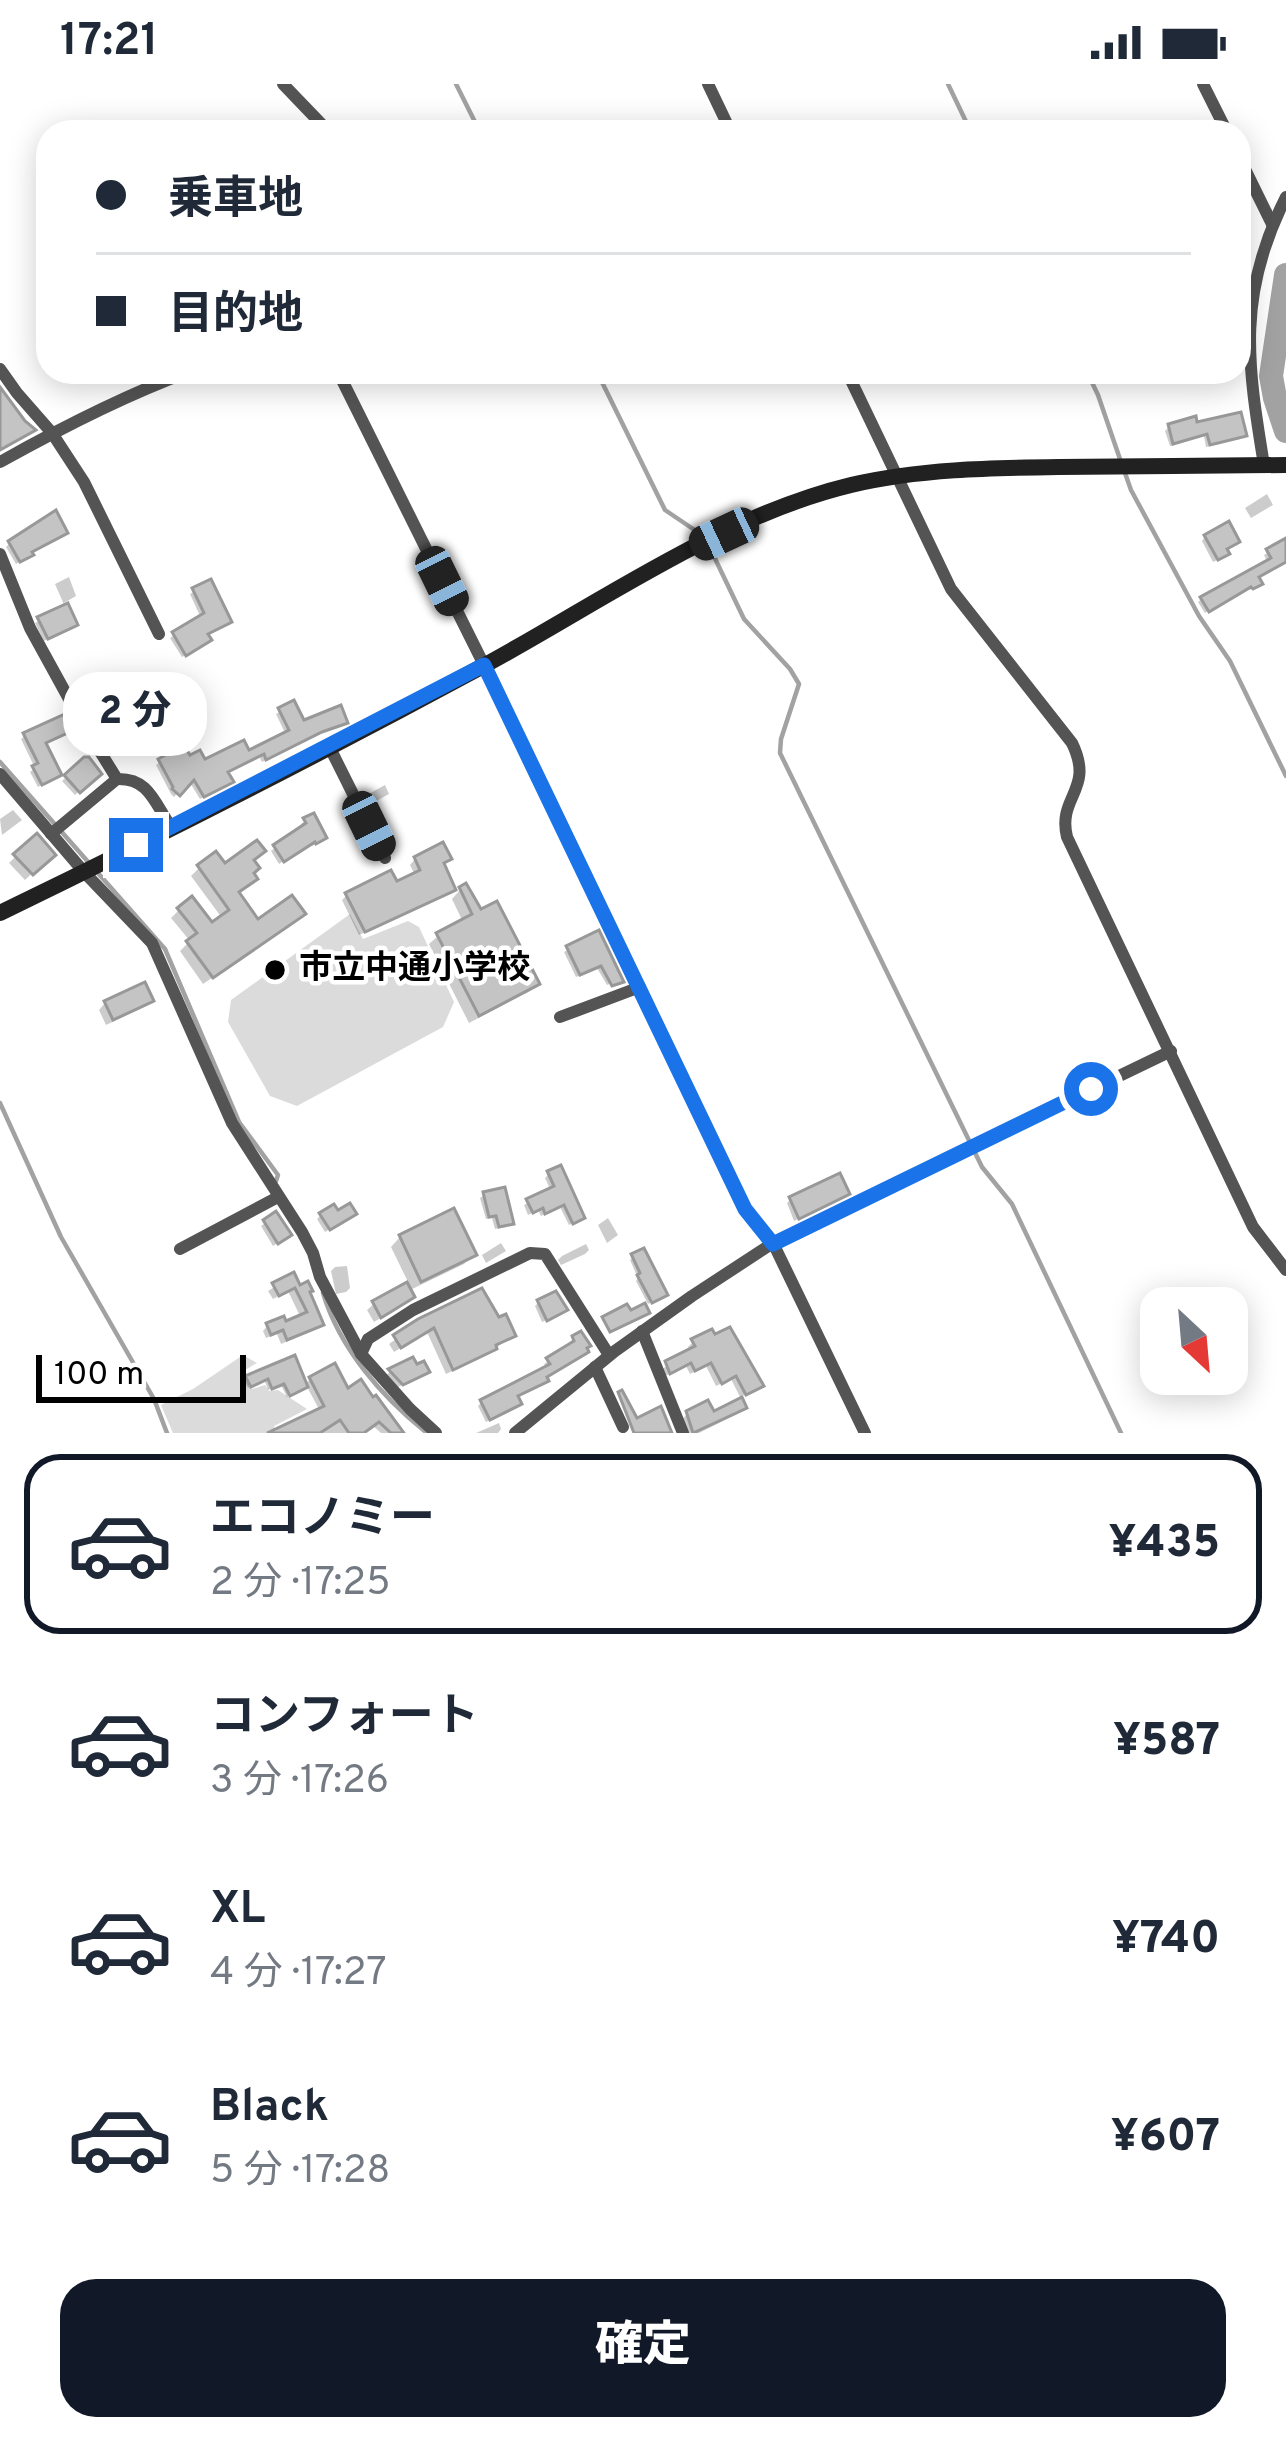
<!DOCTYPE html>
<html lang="ja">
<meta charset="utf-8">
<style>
:root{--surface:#fff;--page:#f2f2f3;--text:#1f2937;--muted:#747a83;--line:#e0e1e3;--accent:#111827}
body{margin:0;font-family:Overpass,"Noto Sans JP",sans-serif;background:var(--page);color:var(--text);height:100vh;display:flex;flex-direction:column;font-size:45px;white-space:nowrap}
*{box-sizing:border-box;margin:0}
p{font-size:39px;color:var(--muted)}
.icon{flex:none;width:66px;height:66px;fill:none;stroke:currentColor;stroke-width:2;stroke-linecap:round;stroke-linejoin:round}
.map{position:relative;height:1349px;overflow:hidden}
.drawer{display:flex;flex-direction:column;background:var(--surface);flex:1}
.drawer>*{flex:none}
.banner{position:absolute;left:36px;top:36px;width:1215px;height:264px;border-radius:36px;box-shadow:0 6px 30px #0003;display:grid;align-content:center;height:264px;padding:0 60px;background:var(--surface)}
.needle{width:78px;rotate:154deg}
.fabs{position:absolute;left:1140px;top:1203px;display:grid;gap:24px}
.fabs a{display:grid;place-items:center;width:108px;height:108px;border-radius:24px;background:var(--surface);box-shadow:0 6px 30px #0003;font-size:60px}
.scale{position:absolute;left:36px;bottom:30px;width:210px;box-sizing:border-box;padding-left:12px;border:6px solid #000;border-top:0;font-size:33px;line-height:42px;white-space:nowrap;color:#000;-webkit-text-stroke:9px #fff;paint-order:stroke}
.end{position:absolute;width:54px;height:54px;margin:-27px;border:15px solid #1a73e8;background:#fff;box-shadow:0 0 0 6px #fff}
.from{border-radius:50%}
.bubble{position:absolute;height:84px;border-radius:36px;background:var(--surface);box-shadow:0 6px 30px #0003;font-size:39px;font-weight:800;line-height:84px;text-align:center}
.car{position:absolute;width:36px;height:72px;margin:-36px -18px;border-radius:15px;box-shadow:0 0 9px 3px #0007;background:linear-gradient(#222 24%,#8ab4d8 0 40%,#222 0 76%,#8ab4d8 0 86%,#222 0)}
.banner b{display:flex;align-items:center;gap:42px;height:114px;font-size:45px}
.banner b+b{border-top:3px solid var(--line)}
.banner i{width:30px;height:30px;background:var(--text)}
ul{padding:21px 0 0;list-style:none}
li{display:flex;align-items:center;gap:36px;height:180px;margin:0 24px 18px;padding:0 36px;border:6px solid transparent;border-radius:36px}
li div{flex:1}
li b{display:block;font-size:45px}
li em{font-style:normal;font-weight:800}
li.current{border-color:var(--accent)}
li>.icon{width:108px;height:108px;stroke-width:1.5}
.primary-button{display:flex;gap:24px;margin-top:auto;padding:24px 60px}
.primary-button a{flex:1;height:138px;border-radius:36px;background:var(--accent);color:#fff;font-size:48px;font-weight:800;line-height:138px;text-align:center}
.status{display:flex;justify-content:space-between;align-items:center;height:84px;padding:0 60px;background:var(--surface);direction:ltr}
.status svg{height:33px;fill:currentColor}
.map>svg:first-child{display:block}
</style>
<div class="status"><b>17:21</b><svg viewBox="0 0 49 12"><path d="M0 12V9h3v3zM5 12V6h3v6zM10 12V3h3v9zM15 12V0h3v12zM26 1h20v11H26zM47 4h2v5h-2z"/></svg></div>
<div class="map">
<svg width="1286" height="1349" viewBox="0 0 1286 1349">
<rect width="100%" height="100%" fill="#fff"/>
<g fill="#dbdbdb">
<polygon points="350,830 363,855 408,837 419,843 454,918 443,943 297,1022 270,1012 228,938 231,916"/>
<polygon points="243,1271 257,1279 240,1289 252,1305 265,1301 269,1307 278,1306 307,1325 274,1342 277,1349 173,1349 161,1321 193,1305"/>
</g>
<g fill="#0003">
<polygon points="1195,342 1244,351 1240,355 1206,363 1204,352 1170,362 1165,347 1169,343"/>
<polygon points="1267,410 1273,421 1251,434 1245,424"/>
<polygon points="1205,453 1224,466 1223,473 1213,478 1202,457"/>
<polygon points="1286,458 1286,477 1256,493 1256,502 1249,506 1247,504 1205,529 1198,518 1202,515 1268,479 1264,471"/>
<polygon points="10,459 29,469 26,474 16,480 6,463"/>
<polygon points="69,493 76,512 64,519 74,540 44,557 35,539 65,523 55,500"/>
<polygon points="209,499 204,560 182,573 170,554 201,534 190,510"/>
<polygon points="293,620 303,640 345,638 262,678 259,672 225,689 227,701 200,715 189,697 174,713 171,710 156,681 160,678 189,675 204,679 248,670 286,651 276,630"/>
<polygon points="105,639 113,650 102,659 94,647"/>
<polygon points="25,652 43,660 54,694 38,703 30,688 35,684 21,655"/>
<polygon points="85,676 98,690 75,711 62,697"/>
<polygon points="385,701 389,710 371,720 367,711"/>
<polygon points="13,726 22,736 2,751 0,735"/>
<polygon points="305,737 320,758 312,762 311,759 279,780 271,767 303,745 301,740"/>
<polygon points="36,753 52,771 25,796 9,779"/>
<polygon points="415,775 441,781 452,805 447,810 359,851 342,816 347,811 395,801 415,791 410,781"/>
<polygon points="251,777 236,809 258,839 294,838 203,900 180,867 190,857 171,834 179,826 211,842 222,834 191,792 199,784 224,784"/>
<polygon points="460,806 537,900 528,908 469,939 429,860 438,852 463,838 452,815"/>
<polygon points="598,850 620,896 607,901 597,884 576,893 564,868"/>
<polygon points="150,917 144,923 106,941 99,926 105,919"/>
<polygon points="549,1090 578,1137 569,1141 560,1123 541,1132 538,1126 528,1131 524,1121 551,1107 545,1094"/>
<polygon points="484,1111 510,1139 507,1143 495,1145 492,1134 486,1135 480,1114"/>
<polygon points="842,1113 794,1137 787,1119 791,1115"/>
<polygon points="321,1131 349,1133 325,1148 317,1135"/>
<polygon points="275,1132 284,1155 273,1162 261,1142"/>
<polygon points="608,1134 618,1151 607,1159 598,1141"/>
<polygon points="400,1153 473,1170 464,1180 408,1207 411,1213 404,1220 374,1238 367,1226 374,1220 409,1200 391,1163"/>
<polygon points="501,1159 506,1167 486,1179 482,1171"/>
<polygon points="586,1160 589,1166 585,1170 561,1181 558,1176 562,1172"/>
<polygon points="633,1173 661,1213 648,1220 636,1197 638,1194 630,1176"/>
<polygon points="347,1182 350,1204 346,1208 336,1210 331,1187 335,1183"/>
<polygon points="292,1192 299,1205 307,1209 320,1240 314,1246 281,1260 277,1250 266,1254 263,1247 268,1241 284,1241 301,1234 288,1207 273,1215 268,1207"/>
<polygon points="538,1219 561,1229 542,1238 535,1222"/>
<polygon points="498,1237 513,1251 488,1270 446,1290 427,1248 394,1268 389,1260 420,1238"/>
<polygon points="573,1255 587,1262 515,1313 514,1323 486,1338 478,1322 482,1318 547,1285 544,1280 572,1262 570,1258"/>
<polygon points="693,1258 755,1306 740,1313 731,1295 716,1302 706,1282 690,1290 686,1282 665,1292 662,1285 691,1268 688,1263"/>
<polygon points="293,1275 304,1302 310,1295 347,1308 400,1349 381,1349 372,1341 361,1349 277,1349 320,1327 306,1301 287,1313 281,1301 268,1306 264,1295 248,1304 244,1297"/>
<polygon points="416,1284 422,1291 398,1303 387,1291 390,1287"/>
<polygon points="744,1323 737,1330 699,1349 685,1349 681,1337 687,1330 712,1331"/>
<polygon points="499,1339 501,1345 498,1349 476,1349"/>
</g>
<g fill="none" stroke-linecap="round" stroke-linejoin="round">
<g stroke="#a2a2a2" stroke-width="4.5">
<polyline points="456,0 480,48"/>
<polyline points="948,0 971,48"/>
<polyline points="597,288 665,426 702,451"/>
<polyline points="1087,288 1098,311 1121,378"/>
<polyline points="1125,389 1131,406 1199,532 1230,577 1286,692"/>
<polyline points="708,460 744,535 790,585 799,600 781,655 780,669 982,1083 1012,1120 1121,1349"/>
<polyline points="0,678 165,865 239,1038 278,1091 276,1097"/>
<polyline points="0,1019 61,1153 154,1315 167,1349"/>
<path d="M323 1209C340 1265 382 1313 427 1349"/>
</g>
<polyline stroke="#a2a2a2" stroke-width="24" points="1286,191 1271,292 1275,314 1286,347"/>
</g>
<g fill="#c4c4c4" stroke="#989898" stroke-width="3">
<polygon points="0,303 25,337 36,346 0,366"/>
<polygon points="1241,328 1247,352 1210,361 1207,350 1173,360 1168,340 1196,332 1197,338"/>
<polygon points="56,426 68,449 32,468 34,471 20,478 8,457"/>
<polygon points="1229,437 1240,458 1227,465 1230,470 1218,476 1204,451"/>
<polygon points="1286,454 1286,478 1259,493 1263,500 1253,505 1251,503 1209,528 1200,513 1271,474 1266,465"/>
<polygon points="211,495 232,538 208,550 212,556 186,572 172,548 204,529 192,504"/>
<polygon points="68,519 78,541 48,555 37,533"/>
<polygon points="294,616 304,636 341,621 348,639 322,648 266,676 264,670 228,688 234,698 204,713 194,696 180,712 172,705 173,703 158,675 184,661 190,671 200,666 205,675 244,656 249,666 289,646 278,624"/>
<polygon points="65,630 74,646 46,659 62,691 42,701 32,682 38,679 23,649"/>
<polygon points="84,673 89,673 102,690 80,709 64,691"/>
<polygon points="314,729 327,754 316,760 315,758 284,778 273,761 306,739 303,734"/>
<polygon points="37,749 56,771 33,791 13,770"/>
<polygon points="257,756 266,767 254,776 260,784 254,789 258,795 239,808 258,835 292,811 306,830 213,894 186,857 197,849 177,824 192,812 212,838 229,826 197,781 216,767 225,779"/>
<polygon points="443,758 452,775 444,779 456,806 365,848 345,809 391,786 397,797 420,786 414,773"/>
<polygon points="466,799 481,825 497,817 540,900 479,932 436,849 472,830 459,803"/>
<polygon points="599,846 624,898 612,902 601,882 580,891 566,862"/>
<polygon points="145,898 154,917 113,936 104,917"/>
<polygon points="561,1081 585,1134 573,1140 564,1121 545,1130 543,1124 533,1129 526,1115 554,1102 547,1087"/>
<polygon points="840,1089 850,1110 799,1135 789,1113"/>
<polygon points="505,1103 514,1140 499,1143 496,1132 489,1133 483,1108"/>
<polygon points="350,1119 357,1130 330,1146 319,1129 334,1120 338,1126"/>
<polygon points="454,1124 477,1171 421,1198 399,1151"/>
<polygon points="276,1127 292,1151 278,1160 263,1136"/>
<polygon points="644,1164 668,1211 652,1219 637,1191 640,1189 631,1170"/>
<polygon points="294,1188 300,1201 308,1197 313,1207 310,1208 324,1241 287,1256 283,1246 271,1251 266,1239 284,1232 286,1237 307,1228 295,1204 279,1212 272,1199"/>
<polygon points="407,1198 415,1213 381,1234 372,1217"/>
<polygon points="482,1204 499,1233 506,1230 516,1252 496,1261 497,1265 453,1286 434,1244 401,1264 393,1251 418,1235"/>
<polygon points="556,1207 568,1226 547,1237 537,1216"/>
<polygon points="645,1219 650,1229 610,1248 602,1233 627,1220 631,1226"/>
<polygon points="730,1243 764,1302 746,1311 736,1292 722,1300 711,1279 695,1287 691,1279 670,1290 665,1277 695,1262 691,1255 712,1245 715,1250"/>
<polygon points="581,1247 591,1262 587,1264 589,1268 547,1293 549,1297 518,1312 522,1320 490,1336 480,1316 550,1280 546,1274 574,1257 572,1252"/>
<polygon points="295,1271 308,1303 290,1312 284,1300 272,1305 268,1295 251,1303 245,1292"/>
<polygon points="413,1273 417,1280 424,1277 430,1288 403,1301 388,1285"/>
<polygon points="335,1279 348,1304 361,1295 373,1313 376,1311 404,1349 391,1349 379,1338 364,1349 349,1349 340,1336 320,1349 267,1349 324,1322 309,1293"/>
<polygon points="622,1306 637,1334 661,1322 672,1349 634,1349 618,1308"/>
<polygon points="742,1313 747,1324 693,1349 686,1327 708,1316 714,1327"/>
</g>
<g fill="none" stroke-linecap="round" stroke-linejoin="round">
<g stroke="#545454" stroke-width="12">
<polyline points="283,0 329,48"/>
<polyline points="708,0 731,48"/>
<polyline points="1203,0 1227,48"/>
<polyline points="1239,73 1272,140"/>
<polyline points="0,285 17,309 52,349 84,398 159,550"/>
<polyline points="338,288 484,581 745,1125 773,1159 865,1349"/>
<path d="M847 288 951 505 1072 659C1095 706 1057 712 1067 753L1253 1143 1286 1186"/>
<path d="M0 378C61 344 123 312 188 288"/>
<path d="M1264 381C1247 278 1237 210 1286 113"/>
<path d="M0 470 30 544 80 635 117 695C149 694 154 718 171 743"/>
<polyline points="329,662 385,774"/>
<polyline points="0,690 84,788 152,859 232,1039 302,1148 313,1169 320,1193 361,1270 410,1325 436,1349"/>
<polyline points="51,750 117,695"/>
<polyline points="560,933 640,903"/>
<polyline points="180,1165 278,1113"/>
<polyline points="642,1247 683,1349"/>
<polyline points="361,1270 368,1255 413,1226 530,1169 545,1170 609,1271"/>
<polyline points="595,1283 623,1343"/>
<polyline points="515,1349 615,1267 692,1212 773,1159 1171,967"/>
</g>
<path stroke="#212121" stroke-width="16" d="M0 829C163 750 326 667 485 581 601 518 722 432 851 401 919 385 990 384 1059 383 1135 382 1210 382 1286 381"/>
</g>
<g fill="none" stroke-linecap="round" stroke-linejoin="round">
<polyline stroke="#1a73e8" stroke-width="15" points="136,761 484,581 745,1125 773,1160 1091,1005"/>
</g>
<circle fill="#000" stroke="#fff" stroke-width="4.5" cx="275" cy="886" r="12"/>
<g text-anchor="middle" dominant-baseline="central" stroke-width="9" stroke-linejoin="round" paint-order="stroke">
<g font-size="33" font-weight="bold" fill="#000" stroke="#fff" text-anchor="start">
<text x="299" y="886">市立中通小学校</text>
</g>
</g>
</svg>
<div class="fabs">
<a><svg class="needle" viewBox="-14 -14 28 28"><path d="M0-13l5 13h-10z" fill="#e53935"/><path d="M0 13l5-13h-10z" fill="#747a83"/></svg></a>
</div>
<div class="scale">100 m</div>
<i class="end from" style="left:1091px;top:1005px"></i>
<i class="end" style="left:136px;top:761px"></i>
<div class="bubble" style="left:63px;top:588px;width:144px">2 分</div>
<i class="car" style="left:724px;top:450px;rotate:245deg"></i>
<i class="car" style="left:442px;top:497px;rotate:154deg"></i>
<i class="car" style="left:369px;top:742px;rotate:154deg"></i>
<div class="banner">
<b><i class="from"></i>乗車地</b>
<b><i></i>目的地</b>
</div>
</div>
<section class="drawer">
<ul>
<li class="current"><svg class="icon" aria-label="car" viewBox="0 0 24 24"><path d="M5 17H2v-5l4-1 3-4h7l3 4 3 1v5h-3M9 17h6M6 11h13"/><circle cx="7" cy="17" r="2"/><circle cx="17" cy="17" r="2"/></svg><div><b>エコノミー</b><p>2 分 · 17:25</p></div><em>¥435</em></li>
<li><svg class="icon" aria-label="car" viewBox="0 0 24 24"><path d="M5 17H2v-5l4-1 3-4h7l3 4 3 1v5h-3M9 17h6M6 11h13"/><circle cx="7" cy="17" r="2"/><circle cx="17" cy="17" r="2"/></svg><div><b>コンフォート</b><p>3 分 · 17:26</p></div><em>¥587</em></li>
<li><svg class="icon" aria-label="car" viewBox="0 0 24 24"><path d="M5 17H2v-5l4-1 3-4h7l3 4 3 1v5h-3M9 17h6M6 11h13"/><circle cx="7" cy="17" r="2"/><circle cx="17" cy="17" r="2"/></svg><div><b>XL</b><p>4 分 · 17:27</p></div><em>¥740</em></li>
<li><svg class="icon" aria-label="car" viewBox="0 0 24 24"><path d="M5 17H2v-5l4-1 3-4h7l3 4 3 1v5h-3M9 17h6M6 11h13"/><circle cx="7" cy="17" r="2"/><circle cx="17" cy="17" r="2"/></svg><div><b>Black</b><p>5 分 · 17:28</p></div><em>¥607</em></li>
</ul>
<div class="primary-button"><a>確定</a></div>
</section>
